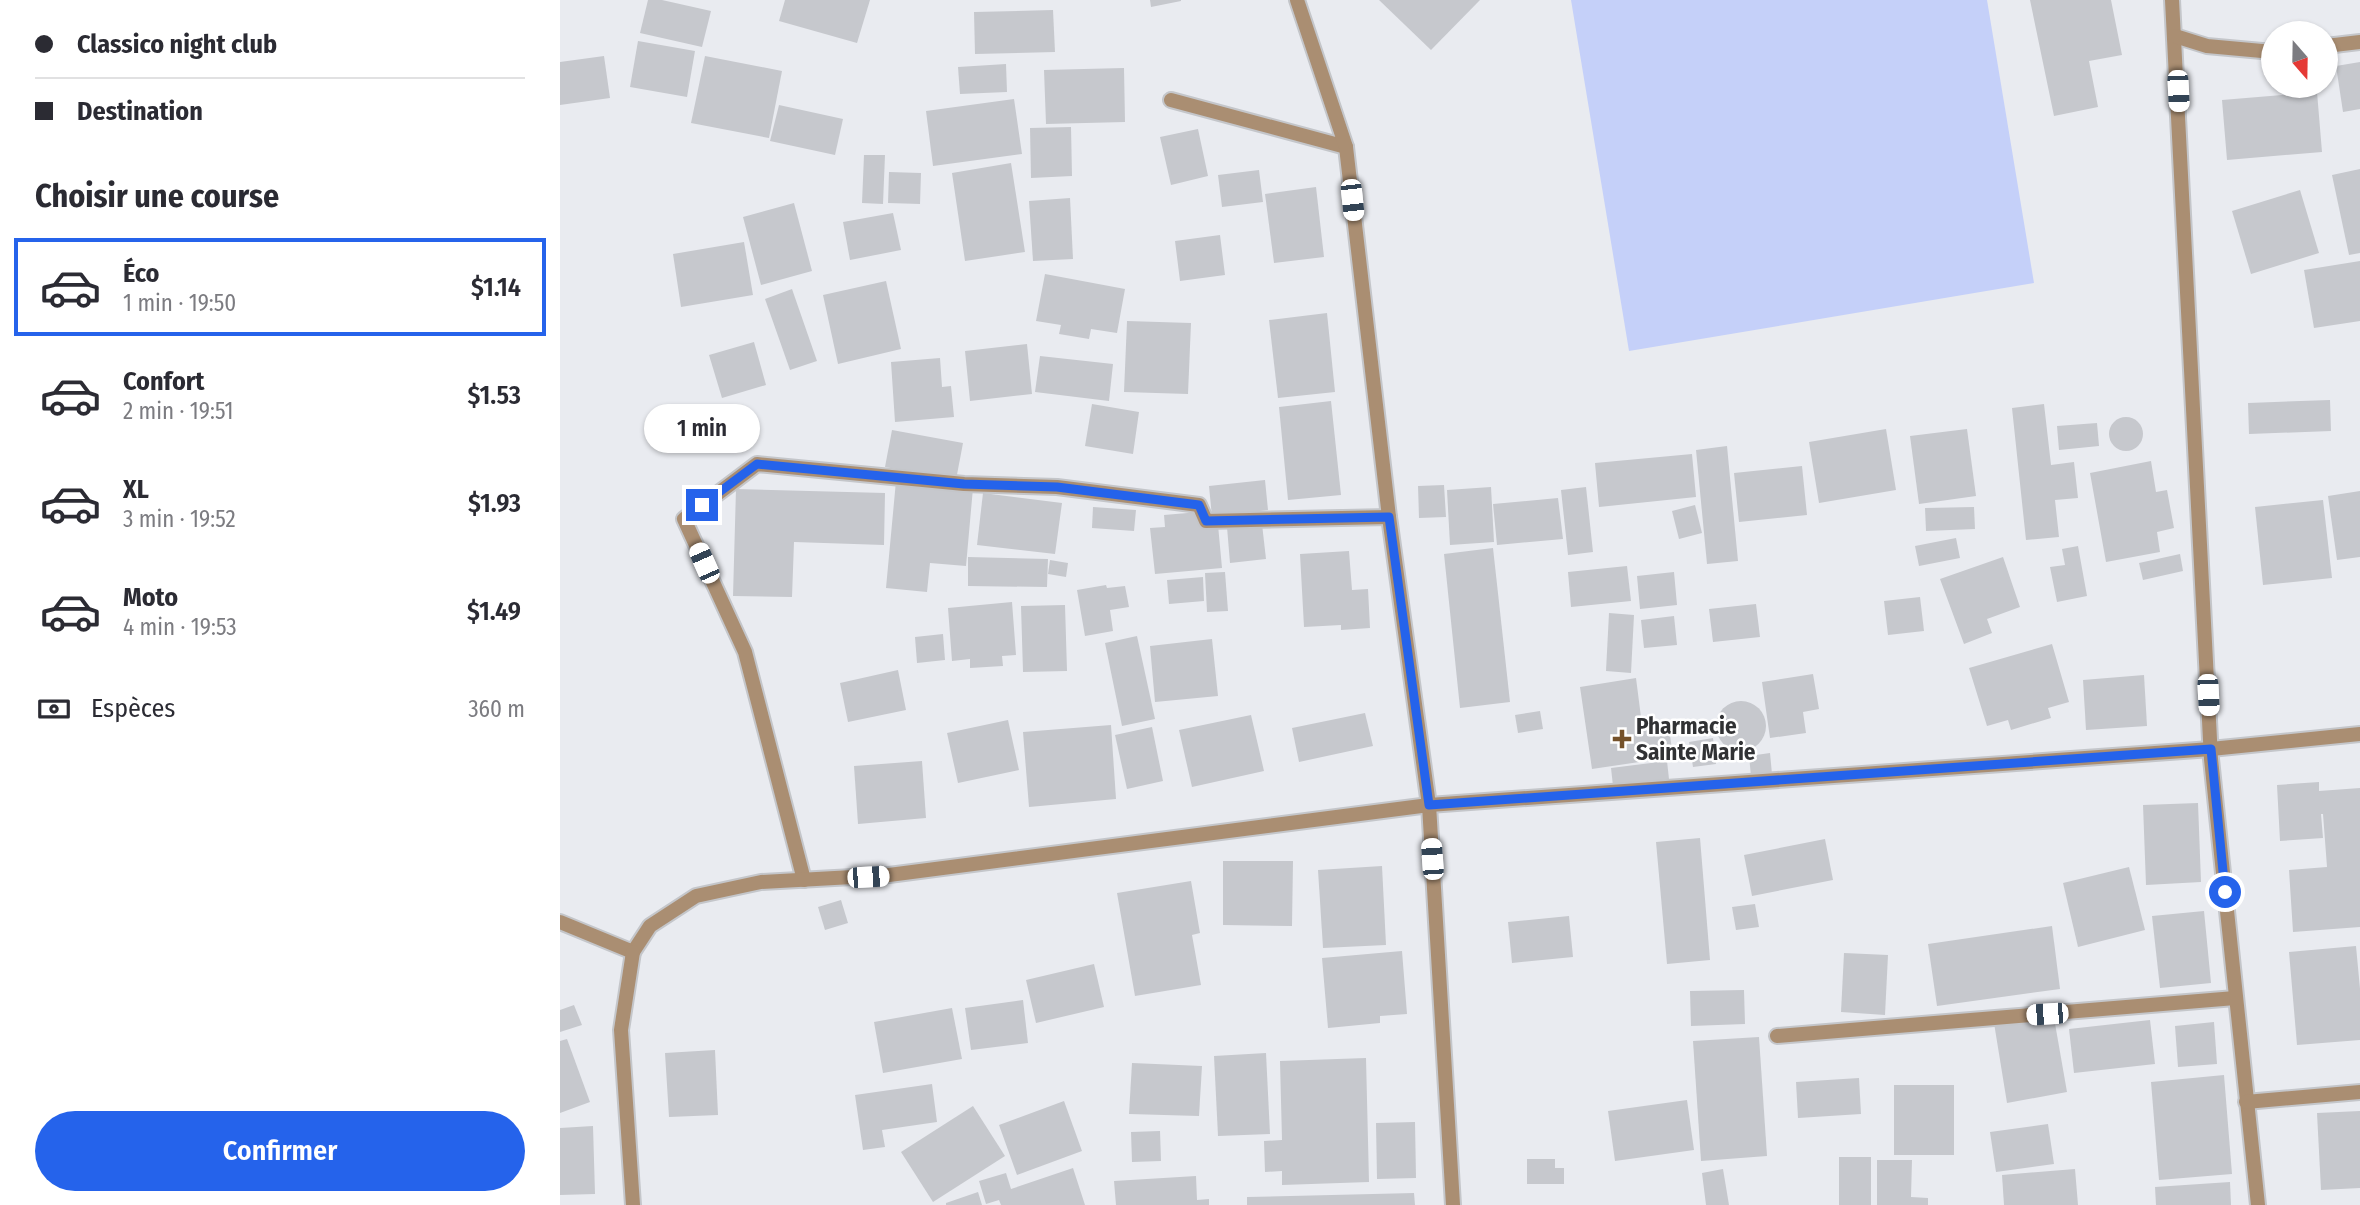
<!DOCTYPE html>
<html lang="fr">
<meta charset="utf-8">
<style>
:root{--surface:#fff;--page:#f2f2f3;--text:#2b2b33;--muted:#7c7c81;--line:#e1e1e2;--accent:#2563eb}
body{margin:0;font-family:"Fira Sans Condensed",sans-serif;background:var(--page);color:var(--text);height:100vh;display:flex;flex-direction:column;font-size:26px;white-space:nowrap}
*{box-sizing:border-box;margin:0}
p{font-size:23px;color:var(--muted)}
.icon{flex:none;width:38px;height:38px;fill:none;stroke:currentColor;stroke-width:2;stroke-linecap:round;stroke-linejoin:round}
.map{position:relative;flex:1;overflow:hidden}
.drawer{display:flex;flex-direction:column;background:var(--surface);width:560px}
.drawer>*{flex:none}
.top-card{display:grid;align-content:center;height:154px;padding:0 35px;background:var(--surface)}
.needle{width:46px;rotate:160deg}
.controls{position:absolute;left:1701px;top:21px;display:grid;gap:14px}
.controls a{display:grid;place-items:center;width:77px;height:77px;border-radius:50%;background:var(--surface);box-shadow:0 2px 5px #0004;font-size:35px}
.end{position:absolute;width:32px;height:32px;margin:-16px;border:9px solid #2563eb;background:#fff;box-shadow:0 0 0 4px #fff}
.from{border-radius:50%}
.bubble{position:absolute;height:49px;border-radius:24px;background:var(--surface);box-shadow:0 2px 5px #0004;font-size:23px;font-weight:600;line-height:49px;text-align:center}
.car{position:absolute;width:21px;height:42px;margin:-21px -10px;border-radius:9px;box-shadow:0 0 5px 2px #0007;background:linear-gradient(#fff 24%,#345 0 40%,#fff 0 76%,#345 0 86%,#fff 0)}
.top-card b{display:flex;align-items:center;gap:24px;height:66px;font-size:26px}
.top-card b+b{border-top:2px solid var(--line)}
.top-card i{width:18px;height:18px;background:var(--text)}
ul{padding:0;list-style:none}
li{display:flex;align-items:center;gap:21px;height:98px;margin:0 14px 10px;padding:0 21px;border:4px solid transparent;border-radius:0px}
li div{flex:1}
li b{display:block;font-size:26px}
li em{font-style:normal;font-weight:600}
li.current{border-color:var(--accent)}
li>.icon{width:63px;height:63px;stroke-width:1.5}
h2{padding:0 35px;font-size:32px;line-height:84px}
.pay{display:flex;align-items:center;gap:18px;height:77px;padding:0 35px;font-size:26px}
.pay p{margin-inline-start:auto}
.primary-button{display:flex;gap:14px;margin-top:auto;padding:14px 35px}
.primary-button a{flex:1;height:80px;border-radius:42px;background:var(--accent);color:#fff;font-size:28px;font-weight:600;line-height:80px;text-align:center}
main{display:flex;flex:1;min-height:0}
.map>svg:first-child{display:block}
</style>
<main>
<section class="drawer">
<div class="top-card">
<b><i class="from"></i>Classico night club</b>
<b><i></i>Destination</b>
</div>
<h2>Choisir une course</h2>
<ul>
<li class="current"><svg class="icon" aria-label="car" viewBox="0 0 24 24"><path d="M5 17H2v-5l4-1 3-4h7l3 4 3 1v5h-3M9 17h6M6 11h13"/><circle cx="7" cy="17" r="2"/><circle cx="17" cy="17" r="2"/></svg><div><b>Éco</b><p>1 min · 19:50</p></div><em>$1.14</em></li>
<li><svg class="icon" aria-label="car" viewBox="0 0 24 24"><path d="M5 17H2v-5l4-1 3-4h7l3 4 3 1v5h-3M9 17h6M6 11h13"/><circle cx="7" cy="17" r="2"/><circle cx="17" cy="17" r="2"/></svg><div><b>Confort</b><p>2 min · 19:51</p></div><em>$1.53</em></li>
<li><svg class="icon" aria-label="car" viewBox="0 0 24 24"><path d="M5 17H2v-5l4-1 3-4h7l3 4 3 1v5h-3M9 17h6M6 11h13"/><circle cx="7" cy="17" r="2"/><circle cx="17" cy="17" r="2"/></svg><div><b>XL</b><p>3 min · 19:52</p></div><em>$1.93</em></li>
<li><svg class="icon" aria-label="car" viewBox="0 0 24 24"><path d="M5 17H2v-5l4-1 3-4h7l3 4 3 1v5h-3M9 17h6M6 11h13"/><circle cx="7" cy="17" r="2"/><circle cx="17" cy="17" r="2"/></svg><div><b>Moto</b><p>4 min · 19:53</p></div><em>$1.49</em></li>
</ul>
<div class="pay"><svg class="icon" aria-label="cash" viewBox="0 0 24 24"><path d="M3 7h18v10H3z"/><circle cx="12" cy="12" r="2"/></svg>Espèces<p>360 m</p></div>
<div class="primary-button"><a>Confirmer</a></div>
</section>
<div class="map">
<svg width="1800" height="1205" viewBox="0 0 1800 1205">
<rect width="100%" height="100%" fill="#e9ebf0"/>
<polygon fill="#c5d0f9" points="1011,0 1427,0 1474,283 1069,351"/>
<g fill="#c6c8cd">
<polygon points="88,0 102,0 151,11 142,47 80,33"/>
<polygon points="225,0 310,0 297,43 219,21"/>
<polygon points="590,0 621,0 621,1 591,7"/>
<polygon points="819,0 920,0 871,50"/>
<polygon points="1470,0 1551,0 1562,55 1529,61 1538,107 1494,116"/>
<polygon points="493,10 495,52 415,54 414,12"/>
<polygon points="78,41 135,51 127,97 70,87"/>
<polygon points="44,56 50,98 0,105 0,62"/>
<polygon points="145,56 222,71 209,138 131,123"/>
<polygon points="1800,62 1800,109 1783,112 1776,66"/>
<polygon points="446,64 447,92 400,94 398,67"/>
<polygon points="564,68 565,122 486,124 484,70"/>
<polygon points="1757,92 1762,152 1667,160 1662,100"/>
<polygon points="454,99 462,154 373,166 366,111"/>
<polygon points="219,105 283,119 275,155 210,141"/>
<polygon points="511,127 512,176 471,178 470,128"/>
<polygon points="638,129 648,176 611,185 600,137"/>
<polygon points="304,155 325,155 323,204 302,203"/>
<polygon points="451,163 465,252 405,261 392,173"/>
<polygon points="1800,169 1800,253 1789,255 1772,175"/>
<polygon points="699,170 703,202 662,207 658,175"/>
<polygon points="329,172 361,173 360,204 328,203"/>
<polygon points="756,187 764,257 714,263 705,194"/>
<polygon points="1740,190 1759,253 1691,274 1672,211"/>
<polygon points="510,198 513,259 473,261 469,201"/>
<polygon points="234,203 252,271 201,285 183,217"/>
<polygon points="333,213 341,250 290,260 283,222"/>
<polygon points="660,235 665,275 620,281 615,241"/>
<polygon points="184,242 193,295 121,307 113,254"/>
<polygon points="1800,261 1800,321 1754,328 1744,270"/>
<polygon points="485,274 565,289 557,333 531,329 529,339 499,334 501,325 476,321"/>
<polygon points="326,281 341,349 278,364 263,295"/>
<polygon points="232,289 257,361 230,370 205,299"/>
<polygon points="767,313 775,392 718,398 709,320"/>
<polygon points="567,321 631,323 628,394 564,392"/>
<polygon points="194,342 206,385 162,398 149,355"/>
<polygon points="467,344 472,394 410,401 405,351"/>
<polygon points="480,356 553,364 549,401 475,392"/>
<polygon points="380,358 382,387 391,386 394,417 335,422 331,362"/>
<polygon points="1770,400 1771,431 1689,434 1688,403"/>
<polygon points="771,401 781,495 728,500 719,407"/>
<polygon points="532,404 579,412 573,454 525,446"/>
<polygon points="1484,404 1491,465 1514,462 1518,498 1495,500 1499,537 1466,540 1452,408"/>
<circle cx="1566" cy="434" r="17"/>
<polygon points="1537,423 1539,446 1499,450 1497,426"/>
<polygon points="1326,429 1336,490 1259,503 1249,442"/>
<polygon points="1407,429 1416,496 1359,504 1350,436"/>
<polygon points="332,430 403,443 396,480 325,467"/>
<polygon points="1167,446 1178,561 1147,564 1136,450"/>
<polygon points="1132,454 1136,497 1039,507 1035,463"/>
<polygon points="1591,461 1596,492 1607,490 1614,528 1597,532 1600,552 1546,562 1530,473"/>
<polygon points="1242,466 1247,515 1179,522 1174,473"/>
<polygon points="705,480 708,510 652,517 649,486"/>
<polygon points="336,481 413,488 406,566 370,563 367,592 326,588"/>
<polygon points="884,485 886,517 859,518 858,486"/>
<polygon points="931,487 934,542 890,545 887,490"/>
<polygon points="1026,487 1033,552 1008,555 1001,490"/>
<polygon points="176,489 325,493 324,545 234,542 232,597 173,596"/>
<polygon points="1800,491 1800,557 1777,560 1768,496"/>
<polygon points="423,493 502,503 495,554 417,545"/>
<polygon points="998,498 1003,539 937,545 933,504"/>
<polygon points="1763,500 1772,578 1703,585 1695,507"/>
<polygon points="1135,505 1142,533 1119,539 1112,511"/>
<polygon points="533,507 576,510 574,531 532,528"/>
<polygon points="1414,507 1415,529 1366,531 1365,508"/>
<polygon points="639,512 640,526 658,525 662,568 595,574 590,528 605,527 604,515"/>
<polygon points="702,524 706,559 670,563 667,527"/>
<polygon points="1396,538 1400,558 1359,566 1355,546"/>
<polygon points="1518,546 1527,596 1497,602 1490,567 1505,565 1502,549"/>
<polygon points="933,548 950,702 900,708 884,554"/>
<polygon points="789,551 792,590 808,589 810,628 781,630 781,625 744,627 740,554"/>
<polygon points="1620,554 1623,571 1583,580 1579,563"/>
<polygon points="408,557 488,559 487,587 408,586"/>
<polygon points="1443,557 1460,607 1427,619 1432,633 1404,644 1380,579"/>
<polygon points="490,560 508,563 506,577 488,574"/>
<polygon points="1067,566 1071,601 1011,607 1008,572"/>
<polygon points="665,572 668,611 647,612 645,573"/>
<polygon points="1114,572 1117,605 1080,609 1077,576"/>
<polygon points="643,577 644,601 609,604 607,580"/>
<polygon points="546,585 547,588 565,586 569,607 550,610 553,631 525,636 517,590"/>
<polygon points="1360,597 1364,631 1328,635 1324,601"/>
<polygon points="452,602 456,655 442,656 443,666 410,668 410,659 392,661 388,608"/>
<polygon points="1196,604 1200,637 1153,642 1149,609"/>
<polygon points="505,605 507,671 463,672 461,606"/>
<polygon points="1049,613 1074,615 1071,673 1046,671"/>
<polygon points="1114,616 1117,645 1084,648 1081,620"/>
<polygon points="383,634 385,660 357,663 355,637"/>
<polygon points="577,636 595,719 562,726 545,643"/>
<polygon points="652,639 658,696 595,702 590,646"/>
<polygon points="1492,644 1509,702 1488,708 1491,718 1451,730 1448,720 1427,726 1409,668"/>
<polygon points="338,670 346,710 288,722 280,683"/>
<polygon points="1253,674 1259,709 1243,712 1246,733 1210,738 1202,682"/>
<polygon points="1584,675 1587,726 1526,730 1523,680"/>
<polygon points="1076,678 1082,725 1108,721 1113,757 1032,769 1020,687"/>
<circle cx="1181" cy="726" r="25"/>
<polygon points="980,711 983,729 958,733 955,715"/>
<polygon points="805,713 813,746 739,762 732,728"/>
<polygon points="691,715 704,771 632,787 619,730"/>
<polygon points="448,720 459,770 398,783 387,733"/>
<polygon points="551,725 556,799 469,807 463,732"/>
<polygon points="592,727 603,781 567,789 555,735"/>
<polygon points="1153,738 1156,764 1133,767 1129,742"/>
<polygon points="1210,753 1212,774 1191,776 1189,756"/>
<polygon points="362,761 366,818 298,824 294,766"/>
<polygon points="1107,761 1109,779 1053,786 1051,768"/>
<polygon points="1759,782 1759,791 1800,788 1800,927 1733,932 1729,870 1767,867 1763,814 1761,814 1763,838 1720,841 1717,785"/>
<polygon points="1638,803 1641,882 1586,885 1583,805"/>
<polygon points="1140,838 1150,960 1107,964 1096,842"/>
<polygon points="1265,839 1273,880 1192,896 1184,855"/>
<polygon points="663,861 733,861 732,926 663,925"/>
<polygon points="822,866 826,945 763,948 758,870"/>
<polygon points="1569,867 1585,930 1518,947 1503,883"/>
<polygon points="631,881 640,933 632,935 641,985 575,996 557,893"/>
<polygon points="281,900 288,923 265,930 258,907"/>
<polygon points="1195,904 1199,927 1176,930 1172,907"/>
<polygon points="1644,911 1651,983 1600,988 1592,916"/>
<polygon points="1009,916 1013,957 952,963 948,922"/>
<polygon points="1492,926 1500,989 1377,1006 1368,944"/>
<polygon points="1796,946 1800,989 1800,1040 1737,1045 1729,952"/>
<polygon points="842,951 847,1014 820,1016 820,1023 768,1028 762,958"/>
<polygon points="1284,953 1328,955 1325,1015 1281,1012"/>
<polygon points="534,964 544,1007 476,1023 466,980"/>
<polygon points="1184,990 1185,1024 1131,1026 1130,991"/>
<polygon points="463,1000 468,1043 411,1050 405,1008"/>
<polygon points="14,1005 22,1025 0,1032 0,1010"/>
<polygon points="392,1008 402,1059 323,1073 314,1022"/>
<polygon points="1493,1012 1507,1092 1447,1103 1434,1023"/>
<polygon points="1590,1020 1595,1064 1514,1073 1509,1029"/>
<polygon points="1654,1022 1657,1064 1618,1067 1615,1026"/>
<polygon points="1199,1037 1207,1156 1141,1161 1133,1041"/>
<polygon points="7,1039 30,1102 0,1113 0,1041"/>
<polygon points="155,1050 158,1115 109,1117 105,1053"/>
<polygon points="706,1053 710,1134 658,1136 654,1056"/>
<polygon points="806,1058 809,1182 722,1185 722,1171 705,1172 704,1141 722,1140 720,1061"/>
<polygon points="572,1063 642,1066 639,1116 569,1114"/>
<polygon points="1664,1075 1672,1174 1599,1180 1591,1082"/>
<polygon points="1299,1078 1301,1114 1238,1118 1236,1082"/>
<polygon points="372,1084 377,1122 322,1130 325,1147 303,1150 295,1095"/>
<rect x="1334" y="1085" width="60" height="70"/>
<polygon points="1127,1100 1134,1150 1055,1161 1048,1111"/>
<polygon points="504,1101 522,1151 457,1175 439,1125"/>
<polygon points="413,1106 445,1156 373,1202 341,1152"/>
<polygon points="1800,1111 1800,1188 1761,1190 1757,1113"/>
<polygon points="855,1122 856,1178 817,1179 816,1123"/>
<polygon points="1488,1124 1494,1164 1436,1172 1430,1132"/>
<polygon points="33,1126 35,1194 0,1195 0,1128"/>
<polygon points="600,1131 601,1161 572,1162 571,1132"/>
<rect x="1279" y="1157" width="32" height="48"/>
<polygon points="967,1159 995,1159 995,1168 1004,1168 1004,1184 967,1184"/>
<polygon points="1317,1160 1352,1160 1351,1197 1368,1198 1368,1205 1317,1205"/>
<polygon points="513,1168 525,1205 441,1205 439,1200 426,1204 419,1181 446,1173 451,1189"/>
<polygon points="1163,1169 1169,1205 1146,1205 1142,1173"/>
<polygon points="1515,1169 1518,1205 1444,1205 1442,1175"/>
<polygon points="636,1176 637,1200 649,1199 649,1205 556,1205 554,1181"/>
<polygon points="1670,1182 1671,1205 1596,1205 1595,1187"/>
<polygon points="418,1192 422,1205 386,1205 386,1203"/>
<polygon points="854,1193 855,1205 687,1205 687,1197"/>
</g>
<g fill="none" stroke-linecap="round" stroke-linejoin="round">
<g stroke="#c4c6ca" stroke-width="18">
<g id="service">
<polyline points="611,100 786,147"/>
<polyline points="244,880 185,652 124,519 197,464 404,484 497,487 639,505 646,521 829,517"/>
<polyline points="1217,1036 1675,998"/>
</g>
</g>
<g stroke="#c4c6ca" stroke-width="18">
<g id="minor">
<polyline points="737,0 786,147 829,517 869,805 893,1205"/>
<polyline points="1612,0 1651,759 1698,1205"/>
<polyline points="1615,36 1647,46 1713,52"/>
<polyline points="1766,46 1800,42"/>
<polyline points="0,922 73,952 90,926 136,896 201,882 329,875 869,805 1651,749 1800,734"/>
<polyline points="73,952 61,1030 73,1205"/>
<polyline points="1686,1102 1800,1092"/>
</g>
</g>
<use href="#service" stroke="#aa8e72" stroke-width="14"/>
<use href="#minor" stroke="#aa8e72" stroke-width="14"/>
</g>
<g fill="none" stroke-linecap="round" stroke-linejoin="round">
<polyline stroke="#2563eb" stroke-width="9" points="142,505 197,464 404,484 497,487 639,505 646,521 829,517 869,805 1651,749 1665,892"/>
</g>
<path fill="#74512a" stroke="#fff" stroke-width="2.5" d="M1058.5 728.5h7v7h7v7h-7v7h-7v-7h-7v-7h7z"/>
<g text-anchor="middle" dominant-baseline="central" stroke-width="5" stroke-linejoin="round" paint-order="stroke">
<g font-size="23" font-weight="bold" fill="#313234" stroke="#fff" text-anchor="start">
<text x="1076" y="726">Pharmacie<tspan x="1076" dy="26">Sainte Marie</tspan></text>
</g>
</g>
</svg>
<div class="controls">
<a><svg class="needle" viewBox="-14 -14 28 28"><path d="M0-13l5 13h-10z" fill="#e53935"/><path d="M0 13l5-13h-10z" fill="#7c7c81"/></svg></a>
</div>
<i class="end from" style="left:1665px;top:892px"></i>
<i class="end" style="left:142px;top:505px"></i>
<div class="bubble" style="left:84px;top:404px;width:116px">1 min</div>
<i class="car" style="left:1618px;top:91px;rotate:177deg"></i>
<i class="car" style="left:792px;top:200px;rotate:174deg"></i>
<i class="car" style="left:144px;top:563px;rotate:336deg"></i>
<i class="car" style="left:1648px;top:695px;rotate:177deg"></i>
<i class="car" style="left:872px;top:859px;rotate:356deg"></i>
<i class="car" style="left:308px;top:877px;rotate:87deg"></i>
<i class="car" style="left:1487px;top:1014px;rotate:266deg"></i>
</div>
</main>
